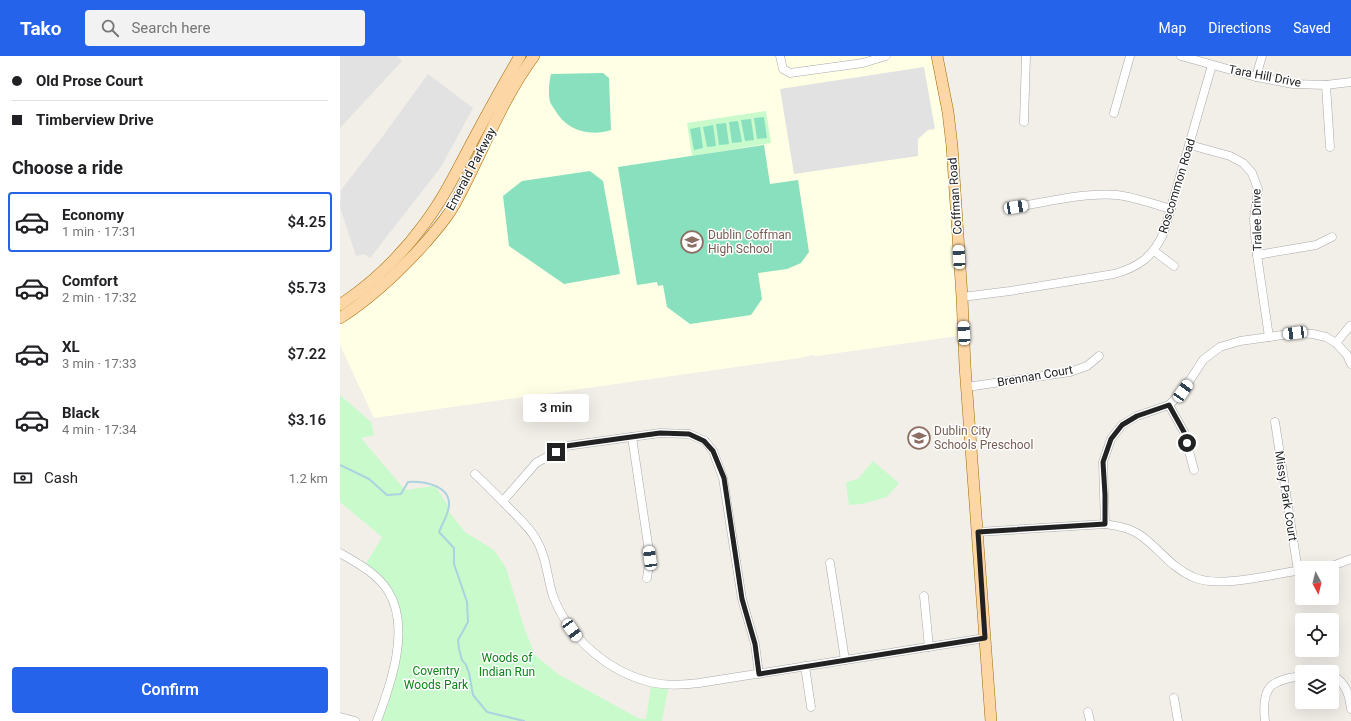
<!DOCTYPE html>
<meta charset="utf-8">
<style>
:root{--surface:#fff;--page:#f2f2f2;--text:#202124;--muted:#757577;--line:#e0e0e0;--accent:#2563eb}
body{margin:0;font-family:Roboto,sans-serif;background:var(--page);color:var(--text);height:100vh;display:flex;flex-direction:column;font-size:15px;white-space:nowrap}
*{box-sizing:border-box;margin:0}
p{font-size:13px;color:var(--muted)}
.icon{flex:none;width:22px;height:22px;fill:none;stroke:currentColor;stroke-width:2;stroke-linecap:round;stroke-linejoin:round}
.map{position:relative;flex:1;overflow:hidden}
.sheet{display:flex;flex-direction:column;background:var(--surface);width:340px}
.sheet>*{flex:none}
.hud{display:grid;align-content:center;height:88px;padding:0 12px;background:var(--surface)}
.needle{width:26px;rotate:173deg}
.fabs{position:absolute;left:955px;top:505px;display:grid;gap:8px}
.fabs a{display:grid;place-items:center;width:44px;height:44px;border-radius:4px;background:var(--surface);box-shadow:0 4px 16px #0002;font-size:20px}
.end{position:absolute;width:18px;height:18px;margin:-9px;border:5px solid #222;background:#fff;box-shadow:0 0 0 2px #fff}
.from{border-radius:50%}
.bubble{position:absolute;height:28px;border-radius:4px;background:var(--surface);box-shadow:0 4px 16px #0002;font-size:13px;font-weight:600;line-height:28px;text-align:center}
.car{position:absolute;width:12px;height:24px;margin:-12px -6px;border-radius:5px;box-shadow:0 0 3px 1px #0007;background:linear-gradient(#fff 24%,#345 0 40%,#fff 0 76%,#345 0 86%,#fff 0)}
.hud b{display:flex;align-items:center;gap:14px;height:38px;font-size:15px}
.hud b+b{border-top:1px solid var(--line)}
.hud i{width:10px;height:10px;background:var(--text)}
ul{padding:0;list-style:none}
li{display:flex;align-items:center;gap:12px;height:60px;margin:0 8px 6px;padding:0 4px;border:2px solid transparent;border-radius:4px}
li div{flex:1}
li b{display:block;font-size:15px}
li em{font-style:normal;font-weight:600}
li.selected{border-color:var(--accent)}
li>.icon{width:36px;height:36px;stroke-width:1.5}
h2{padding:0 12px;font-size:18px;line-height:48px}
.pay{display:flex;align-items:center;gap:10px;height:44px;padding:0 12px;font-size:15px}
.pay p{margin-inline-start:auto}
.cta{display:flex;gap:8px;margin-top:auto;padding:8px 12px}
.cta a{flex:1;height:46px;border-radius:4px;background:var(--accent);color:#fff;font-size:16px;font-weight:600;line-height:46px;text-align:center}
header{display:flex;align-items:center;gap:24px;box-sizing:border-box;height:56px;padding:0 20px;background:var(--accent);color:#fff}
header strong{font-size:19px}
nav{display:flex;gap:22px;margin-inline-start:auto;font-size:14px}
.search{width:280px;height:36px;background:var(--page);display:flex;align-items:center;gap:10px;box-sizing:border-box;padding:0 14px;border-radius:4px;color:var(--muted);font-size:15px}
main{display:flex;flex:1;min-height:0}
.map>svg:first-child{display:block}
</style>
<header>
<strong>Tako</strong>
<div class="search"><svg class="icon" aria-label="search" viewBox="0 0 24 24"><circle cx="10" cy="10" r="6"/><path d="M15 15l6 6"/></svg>Search here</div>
<nav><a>Map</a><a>Directions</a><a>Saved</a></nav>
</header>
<main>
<section class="sheet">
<div class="hud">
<b><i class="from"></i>Old Prose Court</b>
<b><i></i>Timberview Drive</b>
</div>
<h2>Choose a ride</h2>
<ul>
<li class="selected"><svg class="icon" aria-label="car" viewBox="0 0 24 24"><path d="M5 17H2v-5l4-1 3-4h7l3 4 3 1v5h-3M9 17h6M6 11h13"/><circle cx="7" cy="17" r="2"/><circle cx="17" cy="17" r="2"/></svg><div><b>Economy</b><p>1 min · 17:31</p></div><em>$4.25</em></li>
<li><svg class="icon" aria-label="car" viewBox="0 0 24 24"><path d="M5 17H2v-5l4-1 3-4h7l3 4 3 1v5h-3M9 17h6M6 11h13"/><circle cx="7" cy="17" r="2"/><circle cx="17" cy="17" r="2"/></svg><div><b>Comfort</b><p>2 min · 17:32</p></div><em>$5.73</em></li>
<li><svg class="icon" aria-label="car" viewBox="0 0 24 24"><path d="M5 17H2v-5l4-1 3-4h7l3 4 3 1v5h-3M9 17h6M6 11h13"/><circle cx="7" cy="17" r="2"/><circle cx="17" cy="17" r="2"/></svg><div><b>XL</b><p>3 min · 17:33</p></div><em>$7.22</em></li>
<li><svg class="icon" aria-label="car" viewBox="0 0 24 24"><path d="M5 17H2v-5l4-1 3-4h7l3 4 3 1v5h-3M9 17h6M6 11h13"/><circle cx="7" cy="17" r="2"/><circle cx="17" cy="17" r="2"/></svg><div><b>Black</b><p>4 min · 17:34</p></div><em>$3.16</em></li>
</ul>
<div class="pay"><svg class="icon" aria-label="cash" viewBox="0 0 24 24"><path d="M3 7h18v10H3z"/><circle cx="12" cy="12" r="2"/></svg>Cash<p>1.2 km</p></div>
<div class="cta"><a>Confirm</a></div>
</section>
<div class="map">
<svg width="1011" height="665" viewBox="0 0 1011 665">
<rect width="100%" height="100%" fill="#f2efe9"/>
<polygon fill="#ffffe5" points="194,0 597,0 599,6 624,279 477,300 472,299 460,302 34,362 0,289 0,262 98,172"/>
<g fill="#c8facc">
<polygon points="426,55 431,87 352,100 347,67"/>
<polygon points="0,339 31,366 34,379 21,382 65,434 95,430 109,451 109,456 125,476 154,494 166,512 184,571 195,599 218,618 300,663 306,663 311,631 328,633 322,665 37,665 48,632 58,572 48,535 24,511 42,481 0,446"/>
<polygon points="533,405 559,427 547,441 522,448 509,449 506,426 518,423"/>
</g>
<g fill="#88e0be">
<path d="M263 17 269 22 271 74C249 81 226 74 215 54 213 51 211 48 210 46 208 37 209 27 211 18Z"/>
<polygon points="424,61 427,82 417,83 414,62"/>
<polygon points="411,63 414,84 405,85 401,64"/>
<polygon points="398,65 402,86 392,87 389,66"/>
<polygon points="386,67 389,88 379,89 376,68"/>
<polygon points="373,69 376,90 367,91 363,71"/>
<polygon points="360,71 363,92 354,94 350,73"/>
<polygon points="424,89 430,128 458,124 469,196 461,207 447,213 418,217 422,243 411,259 350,268 327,251 323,229 318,230 317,226 297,229 278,111"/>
<polygon points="250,115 263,125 280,218 224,228 169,190 163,140 182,125"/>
</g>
<g fill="#e2e2e2">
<polygon points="0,0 57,0 62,5 0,72"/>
<polygon points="584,11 595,73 588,74 578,83 578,100 454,118 440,33"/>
<polygon points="88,18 133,52 101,111 30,202 25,198 16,200 0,151 1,134 43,80"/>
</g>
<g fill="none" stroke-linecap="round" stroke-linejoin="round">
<path stroke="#aad3df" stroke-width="2" d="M0 409 29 423 47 439 61 438 68 426C83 425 110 429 109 449 109 457 102 468 99 476L114 492V508L127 546 128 566 118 584 119 593 122 604 126 609 129 617 133 639 147 656 184 665"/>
<g stroke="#a9a9a9" stroke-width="9">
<g id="minor">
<polyline points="440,0 443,13 450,17 523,7 546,0"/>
<polyline points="841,0 916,21 953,28 986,29 1011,26"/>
<polyline points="916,21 922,0"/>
<polyline points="986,29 990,91"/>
<polyline points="774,57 790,0"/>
<polyline points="684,66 686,0"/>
<polyline points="850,89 890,100 903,107 912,117 918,133 914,163 916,192 929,281"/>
<path d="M676 151C707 146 747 136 777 139 795 141 813 148 831 153"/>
<polyline points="814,195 834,210"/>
<polyline points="917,199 976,189 992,181"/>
<path d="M622 241 670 235 774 218C799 211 813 201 824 176L872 9"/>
<polyline points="996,287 1010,270"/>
<polyline points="627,331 730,316 747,310 759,300"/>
<polyline points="829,349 844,376 854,414"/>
<polyline points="935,366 958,515"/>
<polyline points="292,381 310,502 307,522"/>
<path d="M135 418C150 432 164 447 178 461 185 469 193 476 197 485 207 502 207 522 213 540 229 582 267 615 310 626 326 630 343 629 359 627L645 582"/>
<polyline points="163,445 196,407 226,390 320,377 349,378 365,385 373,395 383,422 402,543 415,588 419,618"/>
<polyline points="765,468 763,406 771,383 782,369 797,360 829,349 843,335 863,304 880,291 900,285 929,281 955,277 973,278 986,281 996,287 1007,299 1011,308"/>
<path d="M638 476 765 468C777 470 790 472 800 479 819 492 830 511 853 521 879 533 933 518 962 514"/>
<path d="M0 497C17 507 37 517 48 535 71 571 51 628 37 665"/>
<polyline points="490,507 505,604"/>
<polyline points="978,512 992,510 1011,503"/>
<polyline points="584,540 589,591"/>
<polyline points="465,610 471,651"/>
<path d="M992 619C1006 627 1009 638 1011 653"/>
<polyline points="834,642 838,665"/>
<polyline points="748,656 750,665"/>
<polyline points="0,661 15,665"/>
<path d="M925 665C921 631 930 624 962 620"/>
</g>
</g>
<g stroke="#a06b00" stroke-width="12">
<g id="major">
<polyline points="597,0 608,56 612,90 622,241 625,310 651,665"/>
<path d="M0 249C33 227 61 200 85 167 103 143 117 115 131 88 147 58 163 29 180 0"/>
<path d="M0 262C33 241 60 215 86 186 98 172 110 158 118 142 143 95 162 43 194 0"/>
</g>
</g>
<use href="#minor" stroke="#fff" stroke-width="8"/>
<use href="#major" stroke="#fcd6a4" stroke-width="11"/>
</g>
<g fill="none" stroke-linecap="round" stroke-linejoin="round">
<polyline stroke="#222" stroke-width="5" points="216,396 226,390 320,377 349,378 364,385 373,395 384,422 402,543 415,588 419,618 645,582 638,476 765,468 765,439 763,406 771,383 782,369 797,360 829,349 844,376 847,387"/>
</g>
<defs>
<g id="school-ring" transform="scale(1.15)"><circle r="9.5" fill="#fff" stroke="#8d6e63" stroke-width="1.5"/><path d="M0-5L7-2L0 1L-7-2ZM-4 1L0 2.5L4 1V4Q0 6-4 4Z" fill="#8d6e63"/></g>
</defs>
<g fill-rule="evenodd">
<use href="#school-ring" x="352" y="186"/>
<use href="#school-ring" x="579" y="382"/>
</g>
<g text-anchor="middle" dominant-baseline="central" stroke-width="3" stroke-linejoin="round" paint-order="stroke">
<g font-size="12" fill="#222" stroke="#fff">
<text transform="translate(925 20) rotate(11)">Tara Hill Drive</text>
<text transform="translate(131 113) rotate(-62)">Emerald Parkway</text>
<text transform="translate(837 130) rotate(-73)">Roscommon Road</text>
<text transform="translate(615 140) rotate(-94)">Coffman Road</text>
<text transform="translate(917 164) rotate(-91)">Tralee Drive</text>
<text transform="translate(695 320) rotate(-10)">Brennan Court</text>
<text transform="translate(946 440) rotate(81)">Missy Park Court</text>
</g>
<g font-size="12" fill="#785e54" stroke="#fff" text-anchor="start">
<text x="368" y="179">Dublin Coffman<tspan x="368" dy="14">High School</tspan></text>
<text x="594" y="375">Dublin City<tspan x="594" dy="14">Schools Preschool</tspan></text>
</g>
<g font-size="12" fill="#0c8416" stroke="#fff">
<text x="167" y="602">Woods of<tspan x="167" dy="14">Indian Run</tspan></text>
<text x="96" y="615">Coventry<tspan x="96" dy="14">Woods Park</tspan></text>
</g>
</g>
</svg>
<div class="fabs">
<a><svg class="needle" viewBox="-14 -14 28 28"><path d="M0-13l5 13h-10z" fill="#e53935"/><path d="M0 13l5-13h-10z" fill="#757577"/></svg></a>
<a><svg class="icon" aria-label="locate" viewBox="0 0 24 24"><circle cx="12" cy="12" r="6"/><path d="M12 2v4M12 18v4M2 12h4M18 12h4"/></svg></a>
<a><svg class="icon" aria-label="layers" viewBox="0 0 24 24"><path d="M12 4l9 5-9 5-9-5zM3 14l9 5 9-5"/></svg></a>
</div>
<i class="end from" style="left:847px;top:387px"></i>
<i class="end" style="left:216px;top:396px"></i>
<div class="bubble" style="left:183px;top:338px;width:66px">3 min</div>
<i class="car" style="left:676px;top:151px;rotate:81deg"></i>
<i class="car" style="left:619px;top:201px;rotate:357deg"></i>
<i class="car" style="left:624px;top:277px;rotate:357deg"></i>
<i class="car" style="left:955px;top:277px;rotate:263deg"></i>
<i class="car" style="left:843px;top:335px;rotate:35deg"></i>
<i class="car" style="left:310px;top:502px;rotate:352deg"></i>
<i class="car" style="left:232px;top:574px;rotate:145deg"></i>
</div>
</main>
